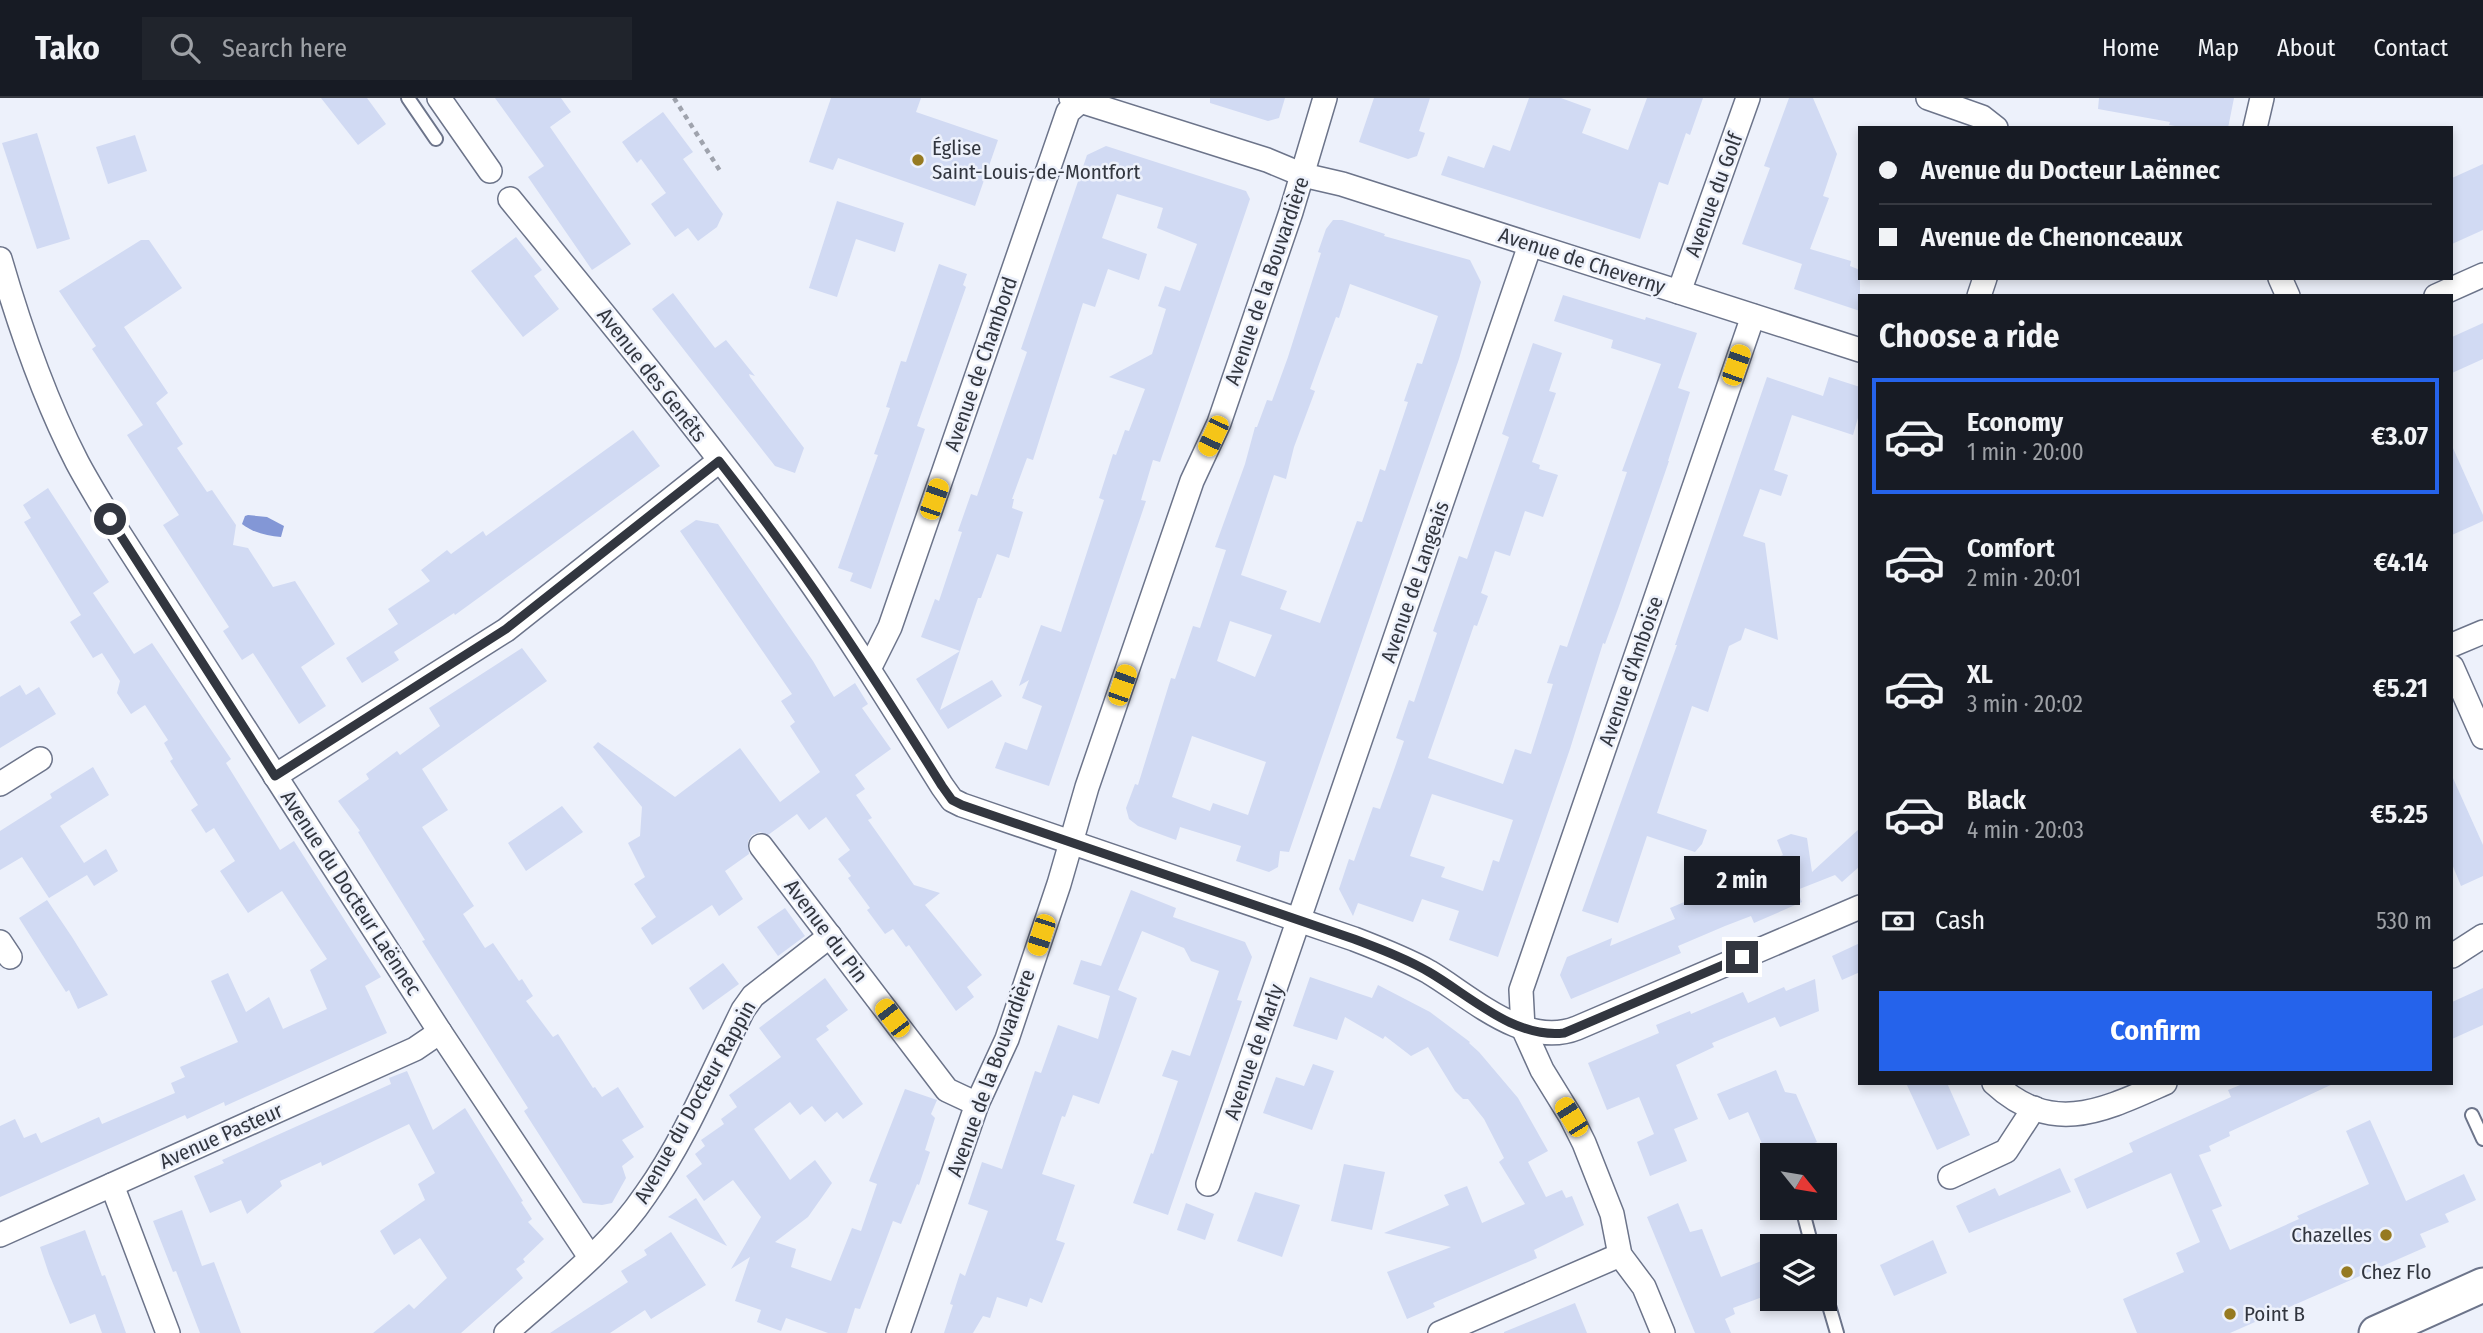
<!DOCTYPE html>
<meta charset="utf-8">
<style>
:root{--surface:#171b24;--page:#20242c;--text:#f1f3f6;--muted:#9ea1a6;--line:#363941;--accent:#2563eb}
body{margin:0;font-family:"Fira Sans Condensed",sans-serif;background:var(--page);color:var(--text);height:100vh;display:flex;flex-direction:column;font-size:26px;white-space:nowrap}
*{box-sizing:border-box;margin:0}
p{font-size:23px;color:var(--muted)}
.icon{flex:none;width:38px;height:38px;fill:none;stroke:currentColor;stroke-width:2;stroke-linecap:round;stroke-linejoin:round}
.map{position:relative;flex:1;overflow:hidden}
.drawer{position:absolute;left:1858px;top:196px;width:595px;height:791px;display:flex;flex-direction:column;background:var(--surface);border-radius:0px;box-shadow:0 4px 10px #0003}
.drawer>*{flex:none}
.hud{position:absolute;left:1858px;top:28px;width:595px;height:154px;border-radius:0px;box-shadow:0 4px 10px #0003;display:grid;align-content:center;height:154px;padding:0 21px;background:var(--surface)}
.needle{width:46px;rotate:120deg}
.buttons{position:absolute;left:1760px;top:1045px;display:grid;gap:14px}
.buttons a{display:grid;place-items:center;width:77px;height:77px;border-radius:0px;background:var(--surface);box-shadow:0 4px 10px #0003;font-size:35px}
.end{position:absolute;width:32px;height:32px;margin:-16px;border:9px solid #32363f;background:#fff;box-shadow:0 0 0 4px #fff}
.from{border-radius:50%}
.bubble{position:absolute;height:49px;border-radius:0px;background:var(--surface);box-shadow:0 4px 10px #0003;font-size:23px;font-weight:700;line-height:49px;text-align:center}
.car{position:absolute;width:21px;height:42px;margin:-21px -10px;border-radius:9px;box-shadow:0 0 5px 2px #0007;background:linear-gradient(#f5c518 24%,#345 0 40%,#f5c518 0 76%,#345 0 86%,#f5c518 0)}
.hud b{display:flex;align-items:center;gap:24px;height:66px;font-size:26px}
.hud b+b{border-top:2px solid var(--line)}
.hud i{width:18px;height:18px;background:var(--text)}
ul{padding:0;list-style:none}
li{display:flex;align-items:center;gap:21px;height:116px;margin:0 14px 10px;padding:0 7px;border:4px solid transparent;border-radius:0px}
li div{flex:1}
li b{display:block;font-size:26px}
li em{font-style:normal;font-weight:700}
li.current{border-color:var(--accent)}
li>.icon{width:63px;height:63px;stroke-width:1.5}
h2{padding:0 21px;font-size:32px;line-height:84px}
.pay{display:flex;align-items:center;gap:18px;height:77px;padding:0 21px;font-size:26px}
.pay p{margin-inline-start:auto}
.primary-button{display:flex;gap:14px;margin-top:auto;padding:14px 21px}
.primary-button a{flex:1;height:80px;border-radius:0px;background:var(--accent);color:#fff;font-size:28px;font-weight:700;line-height:80px;text-align:center}
header{display:flex;align-items:center;gap:42px;box-sizing:border-box;height:98px;padding:0 35px;background:var(--surface);border-bottom:2px solid var(--line)}
header strong{font-size:33px}
nav{display:flex;gap:38px;margin-inline-start:auto;font-size:24px}
.search{width:490px;height:63px;background:var(--page);display:flex;align-items:center;gap:18px;box-sizing:border-box;padding:0 24px;border-radius:0px;color:var(--muted);font-size:26px}
.map>svg:first-child{display:block}
</style>
<header>
<strong>Tako</strong>
<div class="search"><svg class="icon" aria-label="search" viewBox="0 0 24 24"><circle cx="10" cy="10" r="6"/><path d="M15 15l6 6"/></svg>Search here</div>
<nav><a>Home</a><a>Map</a><a>About</a><a>Contact</a></nav>
</header>
<div class="map">
<svg width="2483" height="1235" viewBox="0 0 2483 1235">
<rect width="100%" height="100%" fill="#edf1fb"/>
<path fill="#8397d6" d="M248 417 267 419 284 428 281 439C267 438 252 434 242 426L245 418Z"/>
<g fill="#d1daf3" fill-rule="evenodd">
<polygon points="321,0 367,0 386,26 358,47"/>
<polygon points="495,0 561,0 571,14 550,29 631,146 592,172 528,79 544,68"/>
<polygon points="831,0 921,0 916,14 998,42 975,108 838,60 833,72 809,64"/>
<polygon points="1210,0 1285,0 1279,20 1268,23 1210,5"/>
<polygon points="1374,0 1430,0 1419,33 1425,35 1417,58 1408,61 1359,44"/>
<polygon points="1529,0 1561,0 1591,11 1582,35 1628,52 1647,0 1703,0 1690,37 1686,35 1668,87 1659,84 1640,141 1441,77 1448,58 1484,70 1493,47 1510,53"/>
<polygon points="1789,0 1813,0 1837,56 1823,98 1829,100 1810,151 1851,163 1850,168 1860,172 1860,213 1794,191 1802,166 1742,146 1770,70 1764,68"/>
<polygon points="2099,0 2234,0 2228,30 2187,30 2169,27 2170,24 2098,11"/>
<polygon points="663,14 693,54 683,61 723,116 717,129 698,143 688,130 675,139 651,106 666,95 641,61 637,65 622,44"/>
<polygon points="37,35 70,141 37,151 2,45"/>
<polygon points="135,37 147,73 108,86 96,49"/>
<polygon points="1106,48 1246,93 1250,101 1160,364 1153,362 1141,402 1146,403 1049,688 995,670 1005,644 1027,652 1042,608 1022,600 1029,582 1019,588 1041,527 1061,534 1104,402 1099,400 1113,356 1116,357 1125,332 1129,333 1145,291 1109,279 1152,256 1166,211 1158,208 1165,188 1180,193 1197,146 1157,130 1163,110 1117,96 1102,140 1147,156 1139,182 1108,171 1095,209 1083,205 1033,362 1027,360 1012,401 1014,401 1012,410 1023,414 1009,460 997,456 981,500 978,500 940,612 992,582 1002,598 948,631 916,581 960,553 921,539 935,501 939,503 962,434 958,433 971,396 977,398 1027,254 1021,251 1087,57"/>
<polygon points="2483,66 2483,132 2452,146 2452,80"/>
<polygon points="837,103 904,125 895,154 856,141 837,199 809,190"/>
<path d="M1333 122H1342L1385 136 1384 138 1470 162 1481 184 1459 261 1289 754 1280 753 1278 769 1269 774 1236 763 1241 748 1180 729 1176 742 1138 728 1129 721 1126 710 1135 686 1138 687 1171 580 1175 581 1193 528 1200 530 1226 452 1215 449 1245 366 1255 329H1257L1267 302 1272 303 1288 259 1321 155 1318 154 1326 131ZM1350 186 1438 218 1422 266 1417 265 1404 303 1408 304 1385 373 1380 371 1362 424 1357 423 1320 525 1280 511 1287 493 1241 477 1274 377 1286 381 1294 349 1315 293 1310 291 1336 219 1339 220ZM1230 523 1272 537 1255 579 1217 563ZM1192 638 1266 664 1248 717 1213 705 1210 713 1172 699Z"/>
<polygon points="516,139 542,172 534,178 559,211 523,239 471,173"/>
<polygon points="141,142 149,142 182,190 124,229 168,295 156,305 183,346 177,350 207,394 212,392 236,427 233,447 248,450 273,489 295,483 335,546 301,569 326,608 299,626 253,555 242,562 223,533 229,529 163,427 179,417 127,337 143,327 92,251 96,248 59,193"/>
<polygon points="939,166 967,176 963,187 966,189 917,328 925,331 871,491 850,483 853,475 838,470 878,357 874,356 890,310 886,309 901,263 906,264"/>
<polygon points="673,195 715,250 726,242 755,278 749,276 750,279 804,350 795,375 775,368 652,211"/>
<path d="M1563 197 1645 222 1646 219 1697 235 1678 290 1690 294 1668 363H1669L1619 508 1605 546 1603 545 1570 651 1498 859 1449 842 1459 813 1422 801 1413 824 1358 805 1353 818 1339 791 1349 761 1354 763 1373 709 1380 711 1394 672 1404 643 1396 640 1409 602 1414 604 1437 535 1433 533 1459 458 1467 461 1485 408 1509 339 1502 336 1533 245 1562 255 1549 293 1556 295 1532 364 1540 367 1539 371 1558 377 1543 419 1525 413 1510 458 1495 453 1481 495 1488 498 1477 528 1474 527 1428 660 1503 686 1515 651 1531 656 1553 586 1547 585 1560 547 1567 549 1627 374 1622 373 1661 266 1611 250 1613 242 1554 223ZM1432 696 1513 722 1499 764 1493 762 1483 793 1441 779 1445 769 1410 758Z"/>
<polygon points="2483,225 2483,261 2452,275 2452,239"/>
<polygon points="1767,279 1823,298 1829,279 1860,289 1860,313 1853,337 1792,317 1774,372 1788,377 1781,398 1760,391 1743,438 1765,445 1778,542 1745,530 1741,542 1729,548 1708,614 1692,608 1657,715 1707,732 1702,746 1695,754 1647,738 1618,825 1582,813 1677,547 1675,547"/>
<polygon points="633,332 660,368 455,517 454,515 394,554 399,562 362,585 346,560 398,526 388,511 430,483 421,472 447,452 451,456 483,433 486,438"/>
<polygon points="2452,348 2483,417 2483,423 2452,437"/>
<polygon points="48,390 109,484 93,495 134,556 152,545 231,661 226,665 280,752 294,743 381,879 365,888 387,935 225,1008 224,1004 187,1021 185,1017 0,1099 0,1028 15,1021 24,1040 36,1035 41,1045 99,1019 102,1026 175,995 171,985 185,979 180,969 238,944 211,883 228,875 246,914 269,899 283,931 327,911 310,872 327,861 282,793 248,815 220,773 235,763 214,730 206,735 191,712 198,707 170,663 173,661 164,645 168,642 145,607 131,616 117,595 120,583 102,555 93,560 70,524 81,517 24,424 31,420 23,407"/>
<polygon points="696,422 718,426 813,563 834,599 855,585 868,606 862,610 891,651 855,677 865,691 856,697 872,720 868,722 914,787 940,795 925,807 982,877 967,889 974,899 956,913 909,847 906,849 893,831 885,836 867,812 870,810 848,780 851,778 838,761 850,752 826,719 809,732 797,716 768,737 760,734 752,737 748,743 749,756 725,773 743,801 719,818 712,807 652,847 641,830 656,819 634,786 645,779 628,745 640,738 642,709 593,649 598,644 675,699 740,650 780,704 820,674 790,628 795,624 781,603 792,596 680,433"/>
<polygon points="522,550 547,583 422,671 448,712 422,729 474,808 463,816 485,850 493,845 519,883 522,881 533,898 526,903 553,939 558,936 593,990 595,989 602,999 618,989 644,1029 622,1042 634,1059 622,1068 626,1080 612,1105 602,1107 583,1105 524,1013 528,1010 422,843 425,842 358,734 360,733 338,703 369,681 366,676 397,653 400,657 440,628 429,610"/>
<polygon points="20,587 26,597 39,589 56,616 0,650 0,599"/>
<polygon points="93,669 109,697 60,728 84,765 106,751 118,773 94,788 87,777 49,800 22,759 0,772 0,733 52,700 50,696"/>
<polygon points="2452,678 2483,747 2483,778 2461,788 2452,766"/>
<polygon points="562,708 583,734 526,773 508,745"/>
<polygon points="1860,730 1860,768 1842,784 1835,777 1797,792 1802,804 1754,825 1751,818 1725,828 1678,848 1681,855 1571,901 1560,877 1567,859 1612,840 1610,848 1675,821 1670,810 1756,774 1750,772 1783,757 1777,742 1791,736 1807,740 1812,774"/>
<polygon points="1131,792 1176,810 1173,819 1245,844 1252,859 1237,902 1242,903 1168,1117 1133,1105 1151,1055 1153,1056 1178,983 1162,978 1172,952 1190,958 1219,873 1191,863 1184,850 1142,833 1118,892 1137,900 1099,1006 1073,997 1065,1019 1062,1018 1042,1076 1075,1087 1056,1142 1065,1145 1042,1205 1030,1200 1027,1209 997,1199 990,1220 983,1218 973,1235 944,1235 953,1207 950,1206 960,1175 965,1178 988,1113 968,1106 982,1064 1002,1071 1035,973 1041,975 1058,927 1098,941 1110,898 1073,886 1081,862 1101,868"/>
<polygon points="47,802 72,839 108,897 78,911 69,892 66,894 19,820"/>
<polygon points="785,810 805,838 778,858 757,829"/>
<polygon points="1860,845 1860,874 1842,882 1832,858"/>
<polygon points="723,865 739,886 703,912 689,890"/>
<polygon points="1310,879 1372,900 1378,887 1430,914 1470,944 1469,945 1479,954 1518,1000 1548,1053 1528,1064 1546,1099 1562,1092 1566,1100 1572,1098 1584,1127 1534,1152 1537,1160 1433,1205 1435,1209 1407,1221 1387,1174 1451,1149 1384,1135 1449,1107 1444,1097 1467,1088 1482,1125 1525,1106 1499,1064 1504,1060 1484,1021 1468,1001 1463,1001 1455,993 1428,949 1411,958 1385,938 1383,941 1345,919 1337,942 1293,928"/>
<polygon points="825,880 848,912 826,928 829,932 816,941 863,1006 843,1021 837,1014 825,1024 812,1008 800,1017 790,1004 754,1031 790,1082 815,1062 832,1085 808,1119 775,1144 796,1151 791,1169 831,1183 852,1130 861,1133 877,1086 869,1083 905,991 937,1002 931,1016 935,1020 925,1052 930,1054 919,1087 917,1086 901,1126 893,1123 860,1211 855,1210 847,1235 828,1235 786,1220 781,1233 757,1224 761,1212 735,1203 750,1159 731,1171 761,1119 733,1082 704,1103 686,1078 702,1066 695,1056 705,1048 701,1042 724,1026 721,1021 737,1009 729,997 781,959 759,930"/>
<polygon points="1815,881 1819,913 1780,929 1775,919 1712,945 1714,949 1676,967 1698,1021 1674,1031 1687,1063 1650,1078 1637,1044 1654,1036 1639,999 1607,1012 1588,965 1659,935 1656,927 1690,913 1691,916 1743,894 1748,905 1784,889 1786,893"/>
<polygon points="2483,890 2483,927 2452,941 2452,904"/>
<polygon points="1313,966 1334,973 1312,1032 1263,1015 1276,979 1304,988"/>
<polygon points="1776,972 1785,994 1796,996 1817,1044 1785,1057 1767,1057 1748,1014 1729,1022 1717,996"/>
<polygon points="407,973 433,1032 465,1010 523,1103 521,1104 532,1121 528,1124 544,1141 523,1161 525,1164 516,1171 523,1180 461,1235 373,1235 409,1206 414,1211 447,1180 420,1140 394,1157 380,1133 425,1102 418,1086 435,1075 409,1026 322,1068 321,1064 280,1083 282,1088 247,1116 241,1102 210,1115 194,1078 224,1065 222,1062 391,986 389,980"/>
<polygon points="1906,985 1947,985 1970,1037 1937,1052"/>
<polygon points="2245,985 2335,985 2229,1034 2230,1038 2209,1048 2211,1053 2199,1057 2222,1108 2212,1112 2230,1152 2299,1121 2297,1118 2369,1086 2346,1033 2370,1022 2406,1103 2464,1076 2476,1102 2445,1116 2449,1124 2420,1136 2426,1149 2230,1235 2137,1235 2123,1201 2184,1174 2176,1155 2200,1144 2171,1075 2087,1111 2074,1081 2133,1054 2129,1045 2231,999 2228,992"/>
<polygon points="1344,1066 1385,1074 1372,1132 1331,1123"/>
<polygon points="2060,1070 2071,1094 1969,1135 1956,1108 1995,1090 1999,1098"/>
<polygon points="1255,1094 1300,1107 1282,1159 1237,1143"/>
<polygon points="696,1100 727,1148 668,1119"/>
<polygon points="1186,1105 1214,1116 1205,1142 1177,1132"/>
<polygon points="1678,1105 1690,1134 1702,1131 1721,1179 1769,1160 1773,1174 1773,1195 1733,1210 1735,1216 1725,1221 1731,1235 1695,1235 1647,1119"/>
<polygon points="182,1112 202,1168 214,1164 241,1235 200,1235 176,1173 173,1174 153,1123"/>
<polygon points="85,1132 102,1178 105,1177 126,1235 102,1235 95,1216 70,1226 49,1176 40,1149"/>
<polygon points="671,1134 706,1187 651,1221 645,1212 610,1235 550,1235 628,1184 621,1173 647,1157 644,1152"/>
<polygon points="1933,1142 1947,1175 1894,1198 1880,1167"/>
<polygon points="1575,1205 1587,1235 1504,1235 1504,1234"/>
</g>
<g fill="none" stroke-linecap="round" stroke-linejoin="round">
<g stroke="#6c748a" stroke-width="16">
<g id="lane">
<polyline points="408,0 436,41"/>
<polyline points="2472,1017 2483,1041"/>
<polyline points="1802,1110 1812,1148"/>
<polyline points="1825,1194 1837,1235"/>
</g>
</g>
<g stroke="#6c748a" stroke-width="26">
<g id="street">
<polyline points="439,0 490,73"/>
<polyline points="1071,0 1267,62 1303,77 1342,86 1860,252"/>
<polyline points="1928,0 1982,19 1996,30"/>
<polyline points="2255,30 2262,0"/>
<path d="M510 101C599 210 689 319 773 432 834 514 888 601 942 688L952 702 962 707 1354 841C1380 851 1406 861 1429 874 1471 899 1525 951 1577 930L1860 809"/>
<path d="M0 161C20 230 44 300 77 364 87 383 99 402 110 421L440 934 590 1159"/>
<polyline points="2280,180 2288,198"/>
<polyline points="1679,194 1748,0"/>
<polyline points="1979,198 1985,180"/>
<polyline points="2436,198 2483,177"/>
<polyline points="2452,547 2483,534"/>
<polyline points="2452,569 2483,639"/>
<polyline points="869,571 890,529 1068,14 1084,0"/>
<polyline points="275,678 506,532 719,363"/>
<polyline points="0,686 40,661"/>
<polyline points="761,748 947,992 977,1006"/>
<polyline points="0,844 10,859"/>
<polyline points="2452,858 2483,838"/>
<path d="M1994 985C2052 1039 2104 1012 2165 985"/>
<polyline points="1950,1079 2006,1053 2034,1010"/>
<polyline points="1208,1086 1530,147"/>
<polyline points="112,1087 168,1235"/>
<polyline points="0,1137 415,951 440,934"/>
<path d="M506 1235C554 1192 610 1150 646 1096 686 1040 712 974 743 912L753 898 830 838"/>
<polyline points="898,1235 977,1006 1007,941 1059,786 1087,689 1192,383 1219,325 1291,114 1325,0"/>
<polyline points="1440,1235 1620,1157"/>
<polyline points="1663,1235 1644,1189 1620,1157 1612,1116 1584,1045 1571,1019 1542,972 1523,930 1521,892 1753,218"/>
</g>
</g>
<g stroke="#6c748a" stroke-width="37">
<polyline id="secondary" points="2376,1235 2483,1187"/>
</g>
<polyline stroke="#9fa3ad" stroke-width="4.5" stroke-dasharray="5 5" stroke-linecap="butt" points="674,0 722,76"/>
<use href="#lane" stroke="#fff" stroke-width="12"/>
<use href="#street" stroke="#fff" stroke-width="23"/>
<use href="#secondary" stroke="#fff" stroke-width="33"/>
</g>
<g fill="none" stroke-linecap="round" stroke-linejoin="round">
<path stroke="#32363f" stroke-width="9" d="M110 421 275 678 506 531 719 363C801 467 872 576 942 688L952 702 962 707 1354 841C1380 851 1405 860 1429 874 1469 897 1514 941 1564 935L1742 859"/>
</g>
<g fill="#967a21" stroke="#edf1fb" stroke-width="2.5">
<circle cx="918" cy="62" r="7"/>
<circle cx="2386" cy="1137" r="7"/>
<circle cx="2347" cy="1174" r="7"/>
<circle cx="2230" cy="1216" r="7"/>
</g>
<g text-anchor="middle" dominant-baseline="central" stroke-width="5" stroke-linejoin="round" paint-order="stroke">
<g font-size="21" fill="#32363f" stroke="#edf1fb" text-anchor="start">
<text x="932" y="50">Église<tspan x="932" dy="24">Saint-Louis-de-Montfort</tspan></text>
<text x="2372" y="1137" text-anchor="end">Chazelles</text>
<text x="2361" y="1174">Chez Flo</text>
<text x="2244" y="1216">Point B</text>
</g>
<g font-size="21" fill="#32363f" stroke="#edf1fb">
<text transform="translate(1714 97) rotate(-70)">Avenue du Golf</text>
<text transform="translate(1582 163) rotate(18)">Avenue de Cheverny</text>
<text transform="translate(1267 183) rotate(-71)">Avenue de la Bouvardière</text>
<text transform="translate(981 266) rotate(-71)">Avenue de Chambord</text>
<text transform="translate(652 277) rotate(52)">Avenue des Genêts</text>
<text transform="translate(1415 484) rotate(-71)">Avenue de Langeais</text>
<text transform="translate(1631 573) rotate(-71)">Avenue d'Amboise</text>
<text transform="translate(351 795) rotate(57)">Avenue du Docteur Laënnec</text>
<text transform="translate(826 833) rotate(53)">Avenue du Pin</text>
<text transform="translate(1254 954) rotate(-71)">Avenue de Marly</text>
<text transform="translate(991 975) rotate(-70)">Avenue de la Bouvardière</text>
<text transform="translate(695 1004) rotate(-61)">Avenue du Docteur Rappin</text>
<text transform="translate(221 1038) rotate(-24)">Avenue Pasteur</text>
</g>
</g>
</svg>
<div class="buttons">
<a><svg class="needle" viewBox="-14 -14 28 28"><path d="M0-13l5 13h-10z" fill="#e53935"/><path d="M0 13l5-13h-10z" fill="#9ea1a6"/></svg></a>
<a><svg class="icon" aria-label="layers" viewBox="0 0 24 24"><path d="M12 4l9 5-9 5-9-5zM3 14l9 5 9-5"/></svg></a>
</div>
<i class="end from" style="left:110px;top:421px"></i>
<i class="end" style="left:1742px;top:859px"></i>
<div class="bubble" style="left:1684px;top:758px;width:116px">2 min</div>
<i class="car" style="left:1736px;top:267px;rotate:19deg"></i>
<i class="car" style="left:1213px;top:338px;rotate:205deg"></i>
<i class="car" style="left:934px;top:401px;rotate:19deg"></i>
<i class="car" style="left:1122px;top:587px;rotate:19deg"></i>
<i class="car" style="left:1041px;top:837px;rotate:198deg"></i>
<i class="car" style="left:892px;top:920px;rotate:323deg"></i>
<i class="car" style="left:1571px;top:1019px;rotate:328deg"></i>
<div class="hud">
<b><i class="from"></i>Avenue du Docteur Laënnec</b>
<b><i></i>Avenue de Chenonceaux</b>
</div>
<section class="drawer">
<h2>Choose a ride</h2>
<ul>
<li class="current"><svg class="icon" aria-label="car" viewBox="0 0 24 24"><path d="M5 17H2v-5l4-1 3-4h7l3 4 3 1v5h-3M9 17h6M6 11h13"/><circle cx="7" cy="17" r="2"/><circle cx="17" cy="17" r="2"/></svg><div><b>Economy</b><p>1 min · 20:00</p></div><em>€3.07</em></li>
<li><svg class="icon" aria-label="car" viewBox="0 0 24 24"><path d="M5 17H2v-5l4-1 3-4h7l3 4 3 1v5h-3M9 17h6M6 11h13"/><circle cx="7" cy="17" r="2"/><circle cx="17" cy="17" r="2"/></svg><div><b>Comfort</b><p>2 min · 20:01</p></div><em>€4.14</em></li>
<li><svg class="icon" aria-label="car" viewBox="0 0 24 24"><path d="M5 17H2v-5l4-1 3-4h7l3 4 3 1v5h-3M9 17h6M6 11h13"/><circle cx="7" cy="17" r="2"/><circle cx="17" cy="17" r="2"/></svg><div><b>XL</b><p>3 min · 20:02</p></div><em>€5.21</em></li>
<li><svg class="icon" aria-label="car" viewBox="0 0 24 24"><path d="M5 17H2v-5l4-1 3-4h7l3 4 3 1v5h-3M9 17h6M6 11h13"/><circle cx="7" cy="17" r="2"/><circle cx="17" cy="17" r="2"/></svg><div><b>Black</b><p>4 min · 20:03</p></div><em>€5.25</em></li>
</ul>
<div class="pay"><svg class="icon" aria-label="cash" viewBox="0 0 24 24"><path d="M3 7h18v10H3z"/><circle cx="12" cy="12" r="2"/></svg>Cash<p>530 m</p></div>
<div class="primary-button"><a>Confirm</a></div>
</section>
</div>
